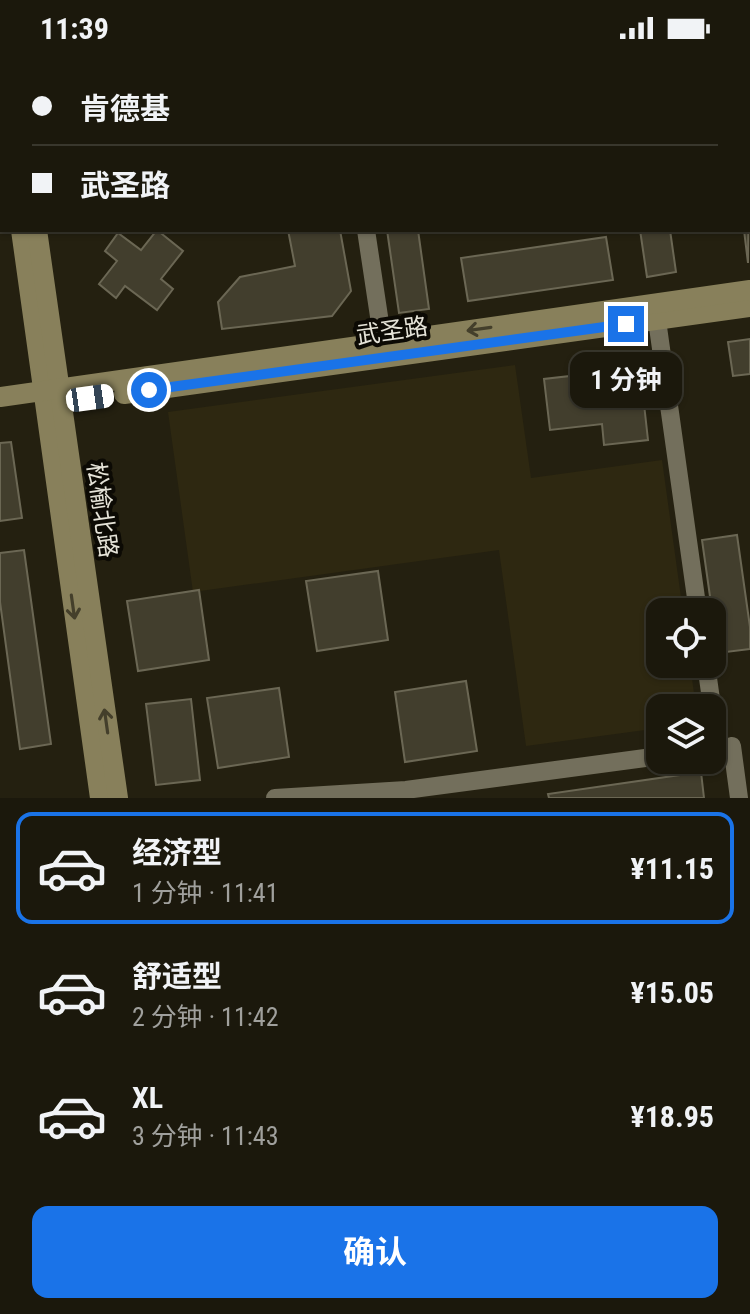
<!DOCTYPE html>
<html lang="zh">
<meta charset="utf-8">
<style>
:root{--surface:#1b180c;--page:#28251a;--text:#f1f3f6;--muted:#a0a09d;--line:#39372d;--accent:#1a73e8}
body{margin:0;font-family:"Roboto Condensed","Noto Sans SC",sans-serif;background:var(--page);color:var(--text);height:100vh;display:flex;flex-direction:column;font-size:30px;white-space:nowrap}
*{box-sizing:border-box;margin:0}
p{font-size:26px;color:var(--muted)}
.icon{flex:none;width:44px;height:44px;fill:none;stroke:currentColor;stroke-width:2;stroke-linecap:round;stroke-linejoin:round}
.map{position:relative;height:742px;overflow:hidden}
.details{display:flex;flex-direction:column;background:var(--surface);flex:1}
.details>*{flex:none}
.hud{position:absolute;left:0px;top:0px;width:750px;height:176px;box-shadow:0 2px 6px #0004,0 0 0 2px var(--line);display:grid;align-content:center;height:176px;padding:0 32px;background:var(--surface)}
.tools{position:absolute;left:646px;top:542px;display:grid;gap:16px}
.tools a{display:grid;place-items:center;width:80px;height:80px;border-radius:16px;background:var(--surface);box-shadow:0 2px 6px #0004,0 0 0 2px var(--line);font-size:40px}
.end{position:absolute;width:36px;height:36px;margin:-18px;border:10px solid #1a73e8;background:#fff;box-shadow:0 0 0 4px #fff}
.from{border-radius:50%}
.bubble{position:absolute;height:56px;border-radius:16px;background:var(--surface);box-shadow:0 2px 6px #0004,0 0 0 2px var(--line);font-size:26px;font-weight:700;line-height:56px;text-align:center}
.car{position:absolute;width:24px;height:48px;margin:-24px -12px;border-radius:10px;box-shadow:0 0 6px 2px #0007;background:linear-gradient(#fff 24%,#345 0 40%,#fff 0 76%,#345 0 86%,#fff 0)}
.hud b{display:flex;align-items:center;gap:28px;height:76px;font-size:30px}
.hud b+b{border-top:2px solid var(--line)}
.hud i{width:20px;height:20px;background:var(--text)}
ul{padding:14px 0 0;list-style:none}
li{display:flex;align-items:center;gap:24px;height:112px;margin:0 16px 12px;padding:0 16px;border:4px solid transparent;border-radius:16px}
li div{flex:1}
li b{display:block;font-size:30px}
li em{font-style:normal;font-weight:700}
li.on{border-color:var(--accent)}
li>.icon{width:72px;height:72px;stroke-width:1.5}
.cta{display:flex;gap:16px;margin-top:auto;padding:16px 32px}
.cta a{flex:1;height:92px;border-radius:16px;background:var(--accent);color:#fff;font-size:32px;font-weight:700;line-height:92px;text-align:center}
.status{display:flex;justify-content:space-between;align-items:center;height:56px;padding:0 40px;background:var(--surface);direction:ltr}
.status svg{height:22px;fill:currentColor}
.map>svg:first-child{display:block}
</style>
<div class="status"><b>11:39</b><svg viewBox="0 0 49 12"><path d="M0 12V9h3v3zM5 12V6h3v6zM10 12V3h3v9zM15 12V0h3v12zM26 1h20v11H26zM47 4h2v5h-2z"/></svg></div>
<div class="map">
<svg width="750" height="742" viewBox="0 0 750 742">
<rect width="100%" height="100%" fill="#242010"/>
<polygon fill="#2e2811" points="515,309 531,422 662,404 683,556 660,556 660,608 690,608 696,652 660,652 660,672 526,690 499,494 193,536 168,356"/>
<g fill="#423e2d" stroke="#6b6754" stroke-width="2">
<polygon points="733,0 750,0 748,207 744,174 748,174 748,2"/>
<polygon points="157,174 183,195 161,223 173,233 157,254 125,230 116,242 99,228 117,205 105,195 118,177 141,194"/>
<polygon points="288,174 340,174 351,235 332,260 222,273 218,246 240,221 295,210"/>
<polygon points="387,174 418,174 429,253 399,257"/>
<polygon points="640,174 670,174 676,216 647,221"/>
<polygon points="606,181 613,224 468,245 461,202"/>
<polygon points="750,283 750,318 733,320 728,286"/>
<polygon points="640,312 648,384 604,389 602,368 550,374 544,323"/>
<polygon points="11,386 22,462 0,465 0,387"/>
<polygon points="737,479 750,571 750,593 718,597 702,484"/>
<polygon points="24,494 51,688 20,693 0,546 0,497"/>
<polygon points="378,515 388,584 317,595 306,525"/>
<polygon points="199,534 209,604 138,615 127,545"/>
<polygon points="466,625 477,695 405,706 395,636"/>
<polygon points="279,632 289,701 218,712 207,642"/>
<polygon points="191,643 200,724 156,729 146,648"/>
<polygon points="701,716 704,742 549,742 548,738"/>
</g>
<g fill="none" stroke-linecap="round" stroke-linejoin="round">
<g stroke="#736f5c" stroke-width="18">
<polyline points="437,2 439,0"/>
<polyline points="366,174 383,287"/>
<polyline points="657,264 698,556"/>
<polyline points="706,608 718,693"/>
<polyline points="732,690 739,742"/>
<polyline points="275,742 406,734 660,700"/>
</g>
<g stroke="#88805b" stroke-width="20">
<polyline points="13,0 13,2"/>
<polyline points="0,24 2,38"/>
<polyline points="21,174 100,742"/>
<polyline points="37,174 118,742"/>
<polyline points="124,338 750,251"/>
<polyline points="0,341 750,234"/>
</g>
</g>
<defs><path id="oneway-shaft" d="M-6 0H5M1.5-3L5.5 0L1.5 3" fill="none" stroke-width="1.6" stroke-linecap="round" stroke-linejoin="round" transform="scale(2)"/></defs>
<g stroke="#443f2b">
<use href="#oneway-shaft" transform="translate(479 273) rotate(172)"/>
<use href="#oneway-shaft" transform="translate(73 551) rotate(82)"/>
<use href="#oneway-shaft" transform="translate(106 665) rotate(-98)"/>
</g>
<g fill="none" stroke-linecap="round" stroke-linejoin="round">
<polyline stroke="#1a73e8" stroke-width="10" points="149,334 626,268"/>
</g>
<g text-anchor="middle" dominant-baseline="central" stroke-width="8" stroke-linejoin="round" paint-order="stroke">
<g font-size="24" fill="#e5e3d8" stroke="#0c0a04">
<text transform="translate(392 275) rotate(-8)">武圣路</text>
<text transform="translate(102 454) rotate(82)">松榆北路</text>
</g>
</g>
</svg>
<div class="tools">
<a><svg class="icon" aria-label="locate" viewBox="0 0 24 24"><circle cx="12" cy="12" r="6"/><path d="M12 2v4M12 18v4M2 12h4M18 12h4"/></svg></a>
<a><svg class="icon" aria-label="layers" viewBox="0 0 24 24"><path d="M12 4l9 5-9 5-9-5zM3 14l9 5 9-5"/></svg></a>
</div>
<i class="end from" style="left:149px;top:334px"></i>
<i class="end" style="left:626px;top:268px"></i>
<div class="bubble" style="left:570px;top:296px;width:112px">1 分钟</div>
<i class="car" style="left:90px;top:342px;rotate:82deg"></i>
<div class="hud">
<b><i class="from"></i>肯德基</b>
<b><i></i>武圣路</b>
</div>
</div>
<section class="details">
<ul>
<li class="on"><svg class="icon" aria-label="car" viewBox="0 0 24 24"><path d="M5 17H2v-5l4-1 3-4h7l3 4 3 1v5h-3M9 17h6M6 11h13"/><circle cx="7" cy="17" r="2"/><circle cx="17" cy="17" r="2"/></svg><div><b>经济型</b><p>1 分钟 · 11:41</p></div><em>¥11.15</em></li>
<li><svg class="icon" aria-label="car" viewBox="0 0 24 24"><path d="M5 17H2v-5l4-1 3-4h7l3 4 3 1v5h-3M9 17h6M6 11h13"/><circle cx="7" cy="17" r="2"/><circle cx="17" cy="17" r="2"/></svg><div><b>舒适型</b><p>2 分钟 · 11:42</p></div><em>¥15.05</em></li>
<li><svg class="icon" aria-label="car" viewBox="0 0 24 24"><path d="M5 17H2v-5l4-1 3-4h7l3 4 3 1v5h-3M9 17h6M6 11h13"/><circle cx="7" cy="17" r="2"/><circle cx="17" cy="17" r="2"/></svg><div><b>XL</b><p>3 分钟 · 11:43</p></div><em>¥18.95</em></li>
</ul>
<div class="cta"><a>确认</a></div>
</section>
